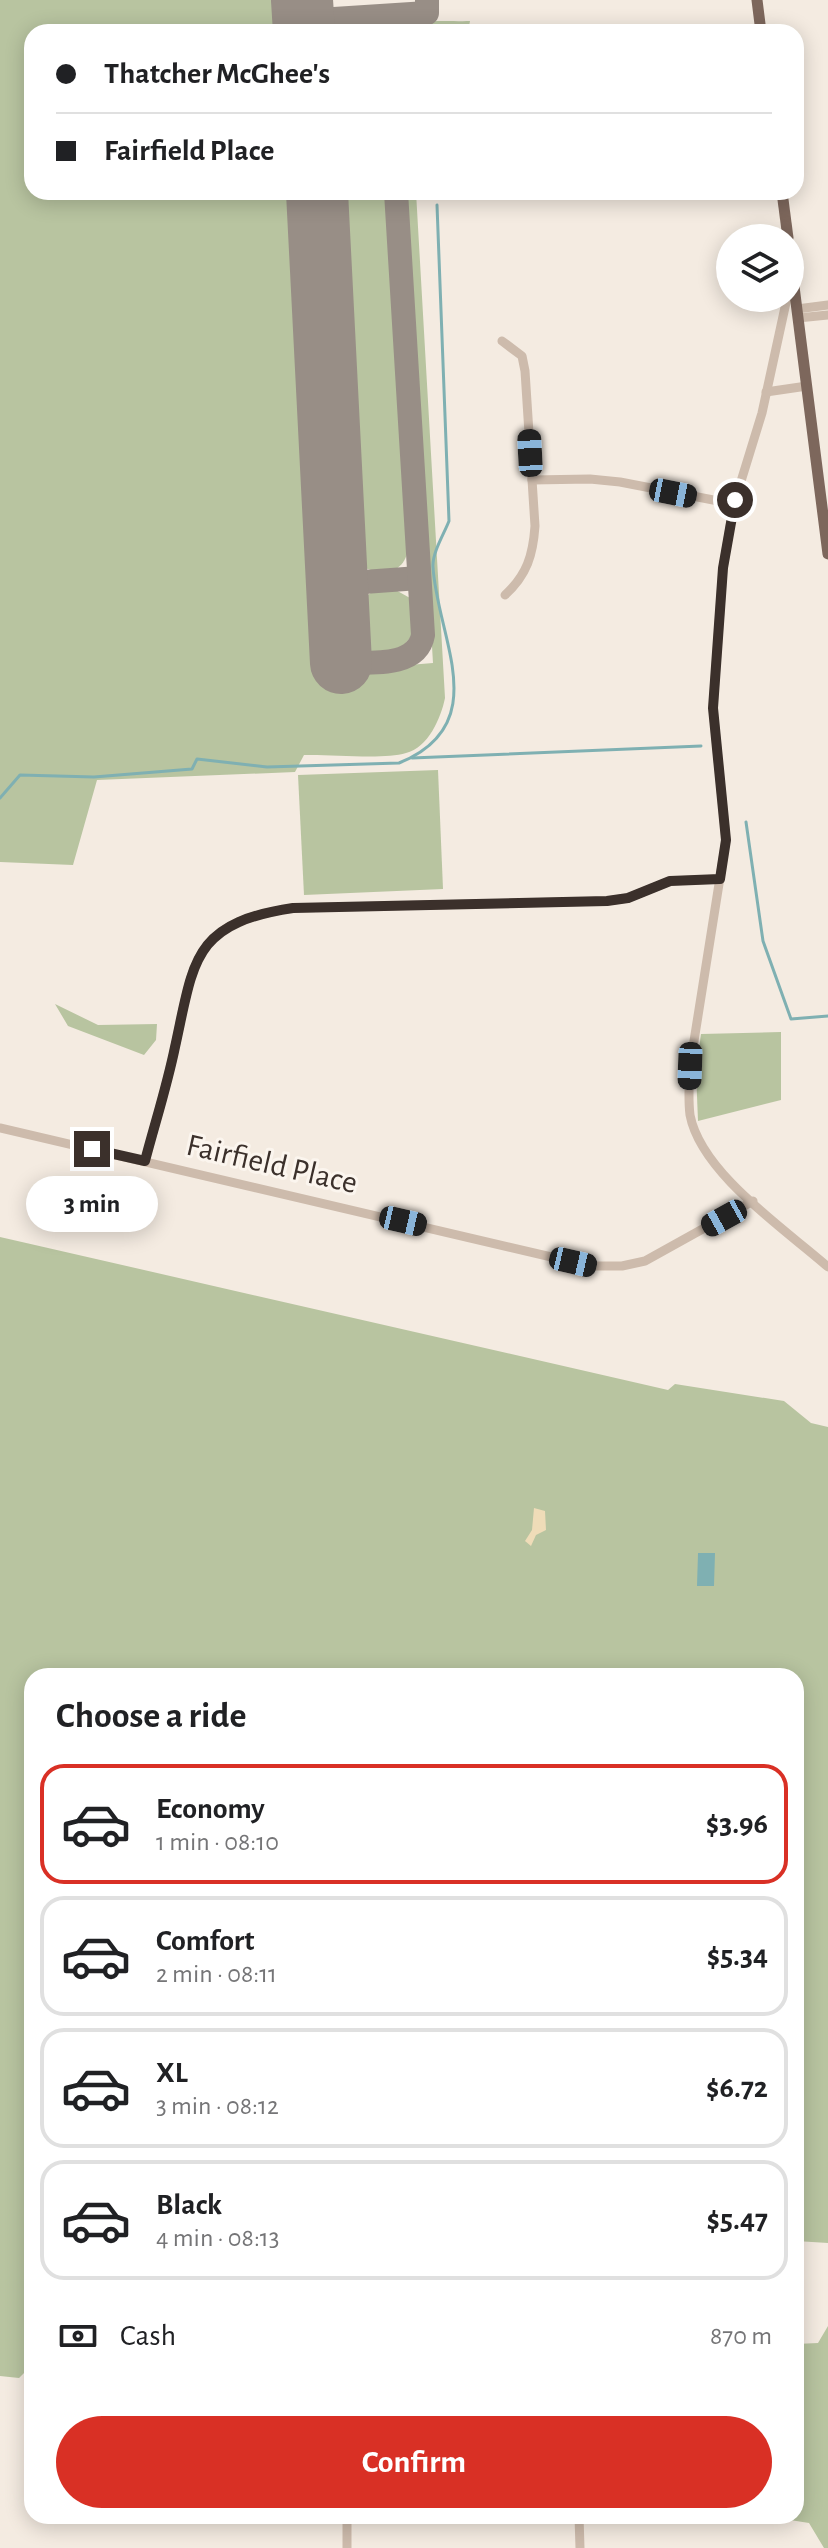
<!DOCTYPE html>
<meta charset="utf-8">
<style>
:root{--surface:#fff;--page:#f6f6f6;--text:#202124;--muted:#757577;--line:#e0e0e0;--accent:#d93025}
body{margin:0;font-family:"Alegreya Sans",sans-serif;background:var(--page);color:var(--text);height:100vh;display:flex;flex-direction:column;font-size:30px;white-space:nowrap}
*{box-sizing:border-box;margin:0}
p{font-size:26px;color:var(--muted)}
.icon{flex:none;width:44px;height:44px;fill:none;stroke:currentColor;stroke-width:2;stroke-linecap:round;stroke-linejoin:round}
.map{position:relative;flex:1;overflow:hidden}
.sheet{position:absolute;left:24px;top:1668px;width:780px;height:856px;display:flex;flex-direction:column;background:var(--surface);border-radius:24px;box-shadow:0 4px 20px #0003}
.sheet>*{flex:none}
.top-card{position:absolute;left:24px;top:24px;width:780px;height:176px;border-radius:24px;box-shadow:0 4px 20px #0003;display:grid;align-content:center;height:176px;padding:0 32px;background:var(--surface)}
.fabs{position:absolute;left:716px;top:224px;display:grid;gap:16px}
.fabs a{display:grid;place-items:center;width:88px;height:88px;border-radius:50%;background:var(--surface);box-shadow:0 4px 20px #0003;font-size:40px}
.end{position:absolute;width:36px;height:36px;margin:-18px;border:10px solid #3b302b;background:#fff;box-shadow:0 0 0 4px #fff}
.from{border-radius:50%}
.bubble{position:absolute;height:56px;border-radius:28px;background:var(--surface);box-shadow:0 4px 20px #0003;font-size:26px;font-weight:600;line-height:56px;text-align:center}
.car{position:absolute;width:24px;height:48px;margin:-24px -12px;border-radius:10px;box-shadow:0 0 6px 2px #0007;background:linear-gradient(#222 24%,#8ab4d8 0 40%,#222 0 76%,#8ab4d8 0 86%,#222 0)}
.top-card b{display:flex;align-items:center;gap:28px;height:76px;font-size:30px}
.top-card b+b{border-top:2px solid var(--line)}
.top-card i{width:20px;height:20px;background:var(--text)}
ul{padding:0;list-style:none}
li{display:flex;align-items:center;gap:24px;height:120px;margin:0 16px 12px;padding:0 16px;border:4px solid var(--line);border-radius:24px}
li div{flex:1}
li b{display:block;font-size:30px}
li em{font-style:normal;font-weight:600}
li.on{border-color:var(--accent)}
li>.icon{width:72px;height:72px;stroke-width:1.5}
h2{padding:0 32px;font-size:36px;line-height:96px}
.pay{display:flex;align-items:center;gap:20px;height:88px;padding:0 32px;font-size:30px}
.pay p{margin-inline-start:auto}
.cta{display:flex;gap:16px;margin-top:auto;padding:16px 32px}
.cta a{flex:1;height:92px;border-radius:48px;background:var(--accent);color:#fff;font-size:32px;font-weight:600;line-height:92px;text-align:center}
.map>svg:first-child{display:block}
</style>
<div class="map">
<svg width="828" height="2548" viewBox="0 0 828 2548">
<rect width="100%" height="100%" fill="#f4ebe1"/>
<g fill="#b8c4a0">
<path d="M0 0H284L286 32H32V192H295L324 672 433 663 405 192H416L445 698C441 718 428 748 406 753 383 760 330 754 304 755L295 772 97 780 73 865 0 862Z"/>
<path d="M470 21 468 32H400C415 17 449 22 470 21Z"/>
<path d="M330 192H388L409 540C408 559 403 569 383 574L359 566 351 549Z"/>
<polygon points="392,588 410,598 414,633 400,650 369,652 357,638 358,602 375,590"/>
<polygon points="438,770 443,889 304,895 298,775"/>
<polygon points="55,1004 98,1025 157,1024 156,1040 144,1055 68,1026"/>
<polygon points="781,1032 781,1100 698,1121 696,1071 701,1034"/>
<polygon points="0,1237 668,1390 675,1384 784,1401 811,1423 828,1427 828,2243 796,2241 796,1676 32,1676 32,2365 19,2378 0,2376"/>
<polygon points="828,2326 828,2548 824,2548 809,2523 790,2520 790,2516 796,2516 796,2344 818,2343"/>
</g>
<polygon fill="#efdcb8" points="534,1508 545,1511 546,1530 536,1535 531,1546 525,1541 532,1530"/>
<polygon fill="#7fb0b2" points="698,1553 715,1553 714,1586 697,1586"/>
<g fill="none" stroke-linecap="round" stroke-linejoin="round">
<g stroke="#7fb0b2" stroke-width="3">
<polyline points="412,758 701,746"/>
<path d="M0 798 20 775 94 777 192 769 197 759 267 767 399 763C495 724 437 638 433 567 432 553 444 534 449 521L437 205"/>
<polyline points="746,822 763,941 791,1019 828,1016"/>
</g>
<g stroke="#988e86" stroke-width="24">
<polyline points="303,21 427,13 427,0"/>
<polyline points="336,584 419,578"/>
<path d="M341 663C367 662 417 669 423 635L396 192"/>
</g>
<g stroke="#988e86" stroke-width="62">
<polyline points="302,0 304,32"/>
<polyline points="317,192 341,663"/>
</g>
<g stroke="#cdbbac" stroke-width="9">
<path d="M787 298 762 413 734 504 723 568 713 708 726 840 690 1066C689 1082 688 1099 690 1115 701 1173 785 1229 828 1267"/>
<polyline points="797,309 828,305"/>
<polyline points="798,318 828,315"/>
<path d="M502 341 522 356 525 371 535 526C533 555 527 575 505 595"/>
<polyline points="766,392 807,386"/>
<polyline points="532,480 590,479 620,482 734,504"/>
<polyline points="0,1128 590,1266 622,1266 645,1261 753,1201"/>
<path d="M145 1161C155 1123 167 1086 175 1047 194 960 192 923 293 908L607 901 628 898 670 881 720 879"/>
<polyline points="347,2516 347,2548"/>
<polyline points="579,2516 580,2548"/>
</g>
<g stroke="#7d675c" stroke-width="11">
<polyline points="757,0 761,32"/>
<polyline points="782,192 788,238"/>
<polyline points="790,255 828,554"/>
</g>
</g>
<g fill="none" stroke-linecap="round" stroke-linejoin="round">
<path stroke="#3b302b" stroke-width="10" d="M92 1149 145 1161C155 1123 167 1086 175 1047 194 961 192 923 293 908L607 901 628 898 670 881 720 879 726 840 713 708 723 568 735 500"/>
</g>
<g text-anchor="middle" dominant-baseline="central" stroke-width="6" stroke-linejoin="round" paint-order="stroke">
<g font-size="32" fill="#3b302b" stroke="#fbf5ee">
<text transform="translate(272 1164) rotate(13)">Fairfield Place</text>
</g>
</g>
</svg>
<div class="fabs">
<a><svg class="icon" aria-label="layers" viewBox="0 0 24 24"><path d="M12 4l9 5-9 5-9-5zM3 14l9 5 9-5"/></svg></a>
</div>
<i class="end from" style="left:735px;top:500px"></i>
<i class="end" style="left:92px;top:1149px"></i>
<div class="bubble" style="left:26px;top:1176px;width:132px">3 min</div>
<i class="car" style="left:530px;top:453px;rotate:357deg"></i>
<i class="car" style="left:673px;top:493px;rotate:101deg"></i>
<i class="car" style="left:690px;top:1066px;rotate:182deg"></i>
<i class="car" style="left:724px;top:1218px;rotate:241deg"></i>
<i class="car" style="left:403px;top:1221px;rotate:103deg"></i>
<i class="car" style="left:573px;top:1262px;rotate:103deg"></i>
<div class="top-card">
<b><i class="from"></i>Thatcher McGhee's</b>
<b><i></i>Fairfield Place</b>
</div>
<section class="sheet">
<h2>Choose a ride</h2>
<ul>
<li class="on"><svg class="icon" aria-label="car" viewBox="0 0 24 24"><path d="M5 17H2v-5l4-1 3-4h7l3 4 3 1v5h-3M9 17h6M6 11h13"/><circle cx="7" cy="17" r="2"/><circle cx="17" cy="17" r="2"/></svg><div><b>Economy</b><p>1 min · 08:10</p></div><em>$3.96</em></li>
<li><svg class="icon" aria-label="car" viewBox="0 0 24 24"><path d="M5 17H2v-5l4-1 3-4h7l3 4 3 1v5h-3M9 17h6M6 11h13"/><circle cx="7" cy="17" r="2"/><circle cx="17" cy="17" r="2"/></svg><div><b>Comfort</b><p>2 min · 08:11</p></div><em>$5.34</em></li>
<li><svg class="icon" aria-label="car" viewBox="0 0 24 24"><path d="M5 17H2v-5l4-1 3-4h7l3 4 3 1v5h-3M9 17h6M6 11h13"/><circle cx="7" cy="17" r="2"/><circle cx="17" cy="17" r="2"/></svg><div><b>XL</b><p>3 min · 08:12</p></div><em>$6.72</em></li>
<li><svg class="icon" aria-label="car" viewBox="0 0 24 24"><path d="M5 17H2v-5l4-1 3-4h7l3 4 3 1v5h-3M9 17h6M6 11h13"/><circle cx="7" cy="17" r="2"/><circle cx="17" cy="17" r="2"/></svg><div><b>Black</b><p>4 min · 08:13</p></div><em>$5.47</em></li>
</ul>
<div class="pay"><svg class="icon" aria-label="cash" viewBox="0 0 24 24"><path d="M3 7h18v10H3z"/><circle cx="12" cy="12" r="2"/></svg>Cash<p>870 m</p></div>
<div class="cta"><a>Confirm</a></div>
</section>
</div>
